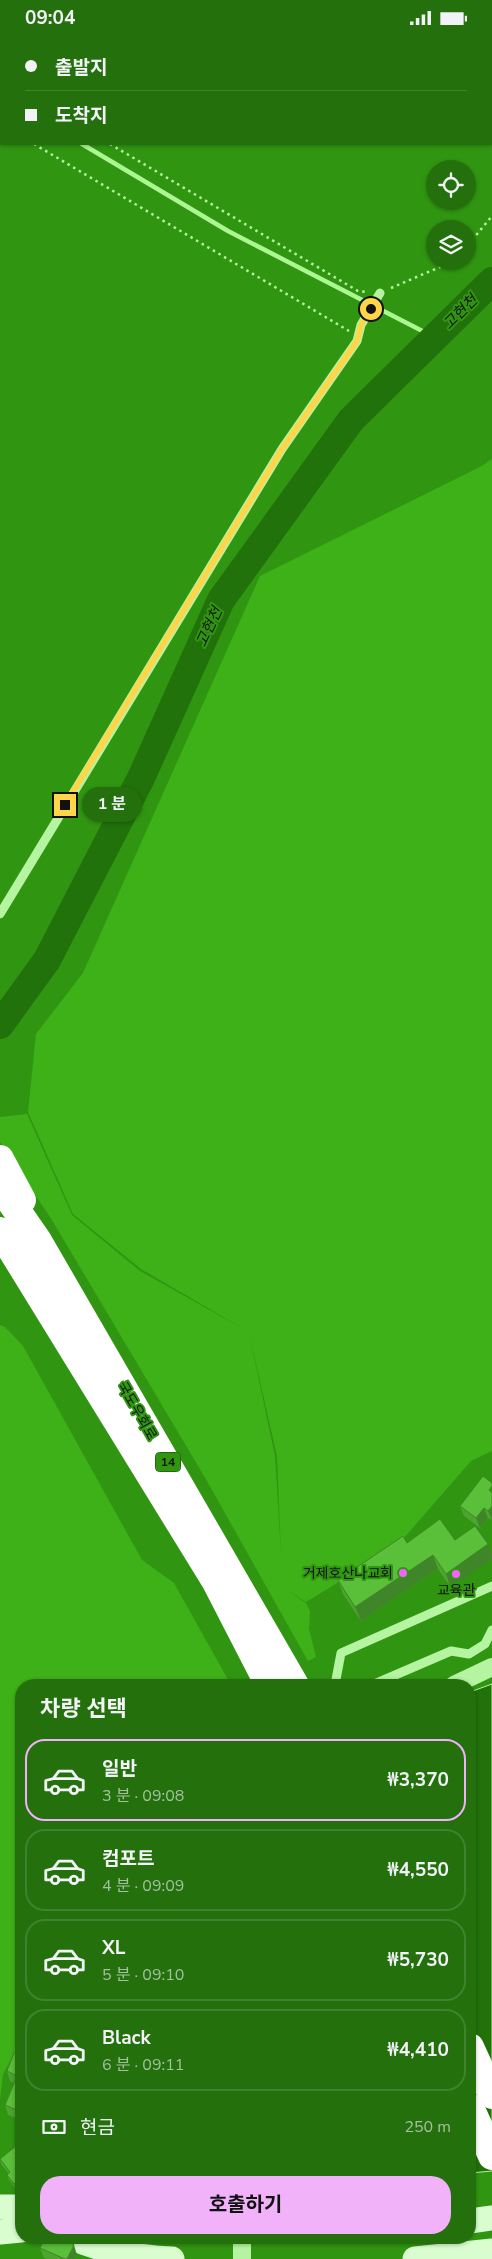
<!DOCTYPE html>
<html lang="ko">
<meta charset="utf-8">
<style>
:root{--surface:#24700d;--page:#30781b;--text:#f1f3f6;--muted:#a3c19d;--line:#41822e;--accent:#f1b2fa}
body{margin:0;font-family:"Nunito Sans","Noto Sans KR",sans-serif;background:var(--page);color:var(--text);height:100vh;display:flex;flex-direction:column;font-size:19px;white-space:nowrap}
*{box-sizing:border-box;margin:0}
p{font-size:16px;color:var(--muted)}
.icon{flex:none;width:28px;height:28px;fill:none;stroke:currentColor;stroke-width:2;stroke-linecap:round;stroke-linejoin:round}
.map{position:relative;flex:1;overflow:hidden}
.details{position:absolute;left:15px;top:1644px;width:461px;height:565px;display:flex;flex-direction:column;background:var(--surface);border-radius:20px;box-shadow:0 1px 4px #0004}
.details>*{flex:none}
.banner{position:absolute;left:0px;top:0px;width:492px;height:110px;box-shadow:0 1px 4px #0004;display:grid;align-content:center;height:110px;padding:0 25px;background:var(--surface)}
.fabs{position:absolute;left:426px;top:125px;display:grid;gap:10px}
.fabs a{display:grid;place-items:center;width:50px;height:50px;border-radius:50%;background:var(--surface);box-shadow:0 1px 4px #0004;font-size:25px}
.end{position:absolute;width:22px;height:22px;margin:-11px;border:6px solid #ffd54a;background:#111;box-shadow:0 0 0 2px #111}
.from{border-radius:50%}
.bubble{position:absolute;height:35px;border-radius:18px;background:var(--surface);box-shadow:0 1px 4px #0004;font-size:16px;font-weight:700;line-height:35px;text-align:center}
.banner b{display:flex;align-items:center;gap:18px;height:48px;font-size:19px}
.banner b+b{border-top:1px solid var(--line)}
.banner i{width:12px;height:12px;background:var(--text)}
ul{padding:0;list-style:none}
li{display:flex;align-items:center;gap:15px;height:82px;margin:0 10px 8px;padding:0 15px;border:2px solid var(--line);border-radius:20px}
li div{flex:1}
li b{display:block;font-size:19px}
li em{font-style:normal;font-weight:700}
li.selected{border-color:var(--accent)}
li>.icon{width:45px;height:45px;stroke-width:1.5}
h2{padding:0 25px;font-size:22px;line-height:60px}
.pay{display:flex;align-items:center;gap:12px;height:55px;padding:0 25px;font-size:19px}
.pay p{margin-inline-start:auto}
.button{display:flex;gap:10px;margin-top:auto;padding:10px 25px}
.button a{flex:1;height:58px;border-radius:20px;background:var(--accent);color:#111;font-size:20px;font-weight:700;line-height:58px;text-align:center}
.status{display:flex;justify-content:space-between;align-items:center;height:35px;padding:0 25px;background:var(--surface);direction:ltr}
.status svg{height:14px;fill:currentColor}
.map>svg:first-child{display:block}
</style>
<div class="status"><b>09:04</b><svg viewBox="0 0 49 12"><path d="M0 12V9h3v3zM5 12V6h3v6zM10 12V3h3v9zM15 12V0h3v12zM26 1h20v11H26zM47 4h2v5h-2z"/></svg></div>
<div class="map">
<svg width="492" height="2224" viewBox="0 0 492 2224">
<rect width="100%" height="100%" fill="#309611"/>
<g fill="#3eb118" fill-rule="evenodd">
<path d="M492 424V1416L471 1426 396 1512 306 1567 283 1553 306 1568 310 1576 309 1594 316 1622 308 1626 207 1446 52 1185 0 1107V1082L27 1079 72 1180 140 1236 249 1297 141 1234 73 1179 28 1077 36 999 83 938 260 541 482 431ZM249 1298 277 1421 281 1518 275 1421Z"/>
<polygon points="0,1290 5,1292 23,1311 142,1525 174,1548 231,1650 21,1650 21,2006 3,2039 0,2064"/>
</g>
<polygon fill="#21720a" stroke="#acf792" points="492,1649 492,2136 470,2138 470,1657"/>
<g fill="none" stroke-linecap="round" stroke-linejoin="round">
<g stroke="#acf792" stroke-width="4.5">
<polyline points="0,60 1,60"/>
<polyline points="82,109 228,196 434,302"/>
</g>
<polyline stroke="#21720a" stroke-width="28" points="0,990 47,925 141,743 221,565 351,385 492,246"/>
<g stroke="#b5f4a0" stroke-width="2.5" stroke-dasharray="2.5 4" stroke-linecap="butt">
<polyline points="0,44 1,44"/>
<polyline points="0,89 1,89"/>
<polyline points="34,109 349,296"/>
<polyline points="110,109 358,256 366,257"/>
<polyline points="468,210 492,181"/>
<polyline points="391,253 454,226"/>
</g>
<g stroke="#b5f4a0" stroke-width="9">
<polyline points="0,879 282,414 357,306 361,290 380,258"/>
<polyline points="335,1650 341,1618 492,1551"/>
<polyline points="372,1650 451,1616 469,1619 485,1609 492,1595"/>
</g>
<g stroke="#b5f4a0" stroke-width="18">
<polyline points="454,1650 492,1632"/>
<polyline points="242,2202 242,2224"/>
</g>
<g stroke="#dafdd0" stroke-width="25">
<polyline points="0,2172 21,2172"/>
<polyline points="470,2186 492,2183"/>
<polyline points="0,2197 21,2195"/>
<path d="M71 2202C104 2217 136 2222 172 2224"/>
<polyline points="415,2224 492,2216"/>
</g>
<g stroke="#fff" stroke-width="28">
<polyline points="0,1124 22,1165"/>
<polyline points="0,1151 38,1206 295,1650"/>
<polyline points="0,1196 216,1547 269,1650"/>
<polyline points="470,2012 492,2060"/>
<polyline points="470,2072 492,2121"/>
</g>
</g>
<g fill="#4da431">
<polygon points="483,1441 492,1485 488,1483 480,1493 464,1481 460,1471"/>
<polygon points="440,1484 451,1553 438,1534 361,1586 343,1559 338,1545 407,1508"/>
<polygon points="21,2020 21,2085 8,2080 5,2070 14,2048 10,2046 7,2036"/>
<polygon points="21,2117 21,2150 16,2154 9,2145 7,2140 9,2139 1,2129 0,2124"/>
<polygon points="40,2213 77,2220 75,2224 47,2224 44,2223"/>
</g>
<g fill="#3f8628">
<polygon points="492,1471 492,1485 488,1476"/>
<polygon points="484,1473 488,1483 480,1493 476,1483"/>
<polygon points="488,1509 492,1520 492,1524 451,1553 446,1539"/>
<polygon points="433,1520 438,1534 361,1586 355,1572"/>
<polygon points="21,2144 21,2150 16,2154 14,2149"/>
<polygon points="74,2210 77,2220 75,2224 67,2224"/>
</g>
<g fill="#5abf39" stroke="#3f8628">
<polygon points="483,1441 492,1448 492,1451 489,1455 492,1458 492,1471 488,1476 484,1473 476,1483 460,1471"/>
<polygon points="440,1484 455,1505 475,1491 488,1509 446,1539 433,1520 355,1572 338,1545 403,1501 407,1508"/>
<polygon points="14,2018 21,2020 21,2077 5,2070 17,2041 7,2036"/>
<polygon points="16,2111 21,2117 21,2144 14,2149 7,2140 10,2137 0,2124"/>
<polygon points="45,2202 58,2202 74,2210 67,2224 65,2224 40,2213"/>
</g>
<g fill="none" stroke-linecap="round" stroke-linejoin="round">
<polyline stroke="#ffd54a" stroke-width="6" points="65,770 282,414 357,306 361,290 371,274"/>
</g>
<g fill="#f263ff" stroke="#309611" stroke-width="2">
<circle cx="403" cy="1538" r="5"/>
<circle cx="456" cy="1539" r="5"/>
</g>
<g text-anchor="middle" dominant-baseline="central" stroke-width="4" stroke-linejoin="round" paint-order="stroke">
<rect fill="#309611" stroke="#1a3911" stroke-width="1" x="155.5" y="1417.5" width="25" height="19" rx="4"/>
<g font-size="12" font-weight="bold" fill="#111">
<text x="168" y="1427">14</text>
</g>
<g font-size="14" fill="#111" stroke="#309611">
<text transform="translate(137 1376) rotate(60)">국도우회로</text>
</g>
<g font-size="14" fill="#111" stroke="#309611" text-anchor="end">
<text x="393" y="1538">거제호산나교회</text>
<text x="456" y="1555" text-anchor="middle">교육관</text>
</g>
<g font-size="15" font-style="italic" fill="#111" stroke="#309611">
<text transform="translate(460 277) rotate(-45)">고현천</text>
<text transform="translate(209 592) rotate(-65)">고현천</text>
</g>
</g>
</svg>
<div class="fabs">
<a><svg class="icon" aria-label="locate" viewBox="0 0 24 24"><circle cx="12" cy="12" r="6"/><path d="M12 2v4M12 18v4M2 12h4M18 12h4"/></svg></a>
<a><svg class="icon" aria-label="layers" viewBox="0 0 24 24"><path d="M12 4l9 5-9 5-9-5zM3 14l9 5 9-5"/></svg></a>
</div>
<i class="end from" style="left:371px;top:274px"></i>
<i class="end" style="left:65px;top:770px"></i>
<div class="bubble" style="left:82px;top:752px;width:60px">1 분</div>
<div class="banner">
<b><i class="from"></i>출발지</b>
<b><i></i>도착지</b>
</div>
<section class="details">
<h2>차량 선택</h2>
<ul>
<li class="selected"><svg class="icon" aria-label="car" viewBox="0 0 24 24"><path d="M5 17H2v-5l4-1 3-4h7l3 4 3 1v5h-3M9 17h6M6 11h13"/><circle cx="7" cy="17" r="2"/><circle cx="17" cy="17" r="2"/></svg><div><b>일반</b><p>3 분 · 09:08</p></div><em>₩3,370</em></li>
<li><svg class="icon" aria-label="car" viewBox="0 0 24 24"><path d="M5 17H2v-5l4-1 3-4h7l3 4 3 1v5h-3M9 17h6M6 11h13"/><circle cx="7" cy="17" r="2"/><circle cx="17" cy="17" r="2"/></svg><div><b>컴포트</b><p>4 분 · 09:09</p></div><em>₩4,550</em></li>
<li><svg class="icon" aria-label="car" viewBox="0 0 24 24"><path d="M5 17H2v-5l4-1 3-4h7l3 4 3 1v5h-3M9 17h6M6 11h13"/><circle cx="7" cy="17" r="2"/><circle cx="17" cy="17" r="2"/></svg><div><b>XL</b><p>5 분 · 09:10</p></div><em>₩5,730</em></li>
<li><svg class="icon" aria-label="car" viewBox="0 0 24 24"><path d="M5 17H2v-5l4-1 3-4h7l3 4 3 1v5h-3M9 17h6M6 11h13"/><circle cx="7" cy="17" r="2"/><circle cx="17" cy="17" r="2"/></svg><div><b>Black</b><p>6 분 · 09:11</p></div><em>₩4,410</em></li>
</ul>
<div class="pay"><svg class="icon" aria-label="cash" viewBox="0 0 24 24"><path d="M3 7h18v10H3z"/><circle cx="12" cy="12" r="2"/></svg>현금<p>250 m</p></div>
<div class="button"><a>호출하기</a></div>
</section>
</div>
